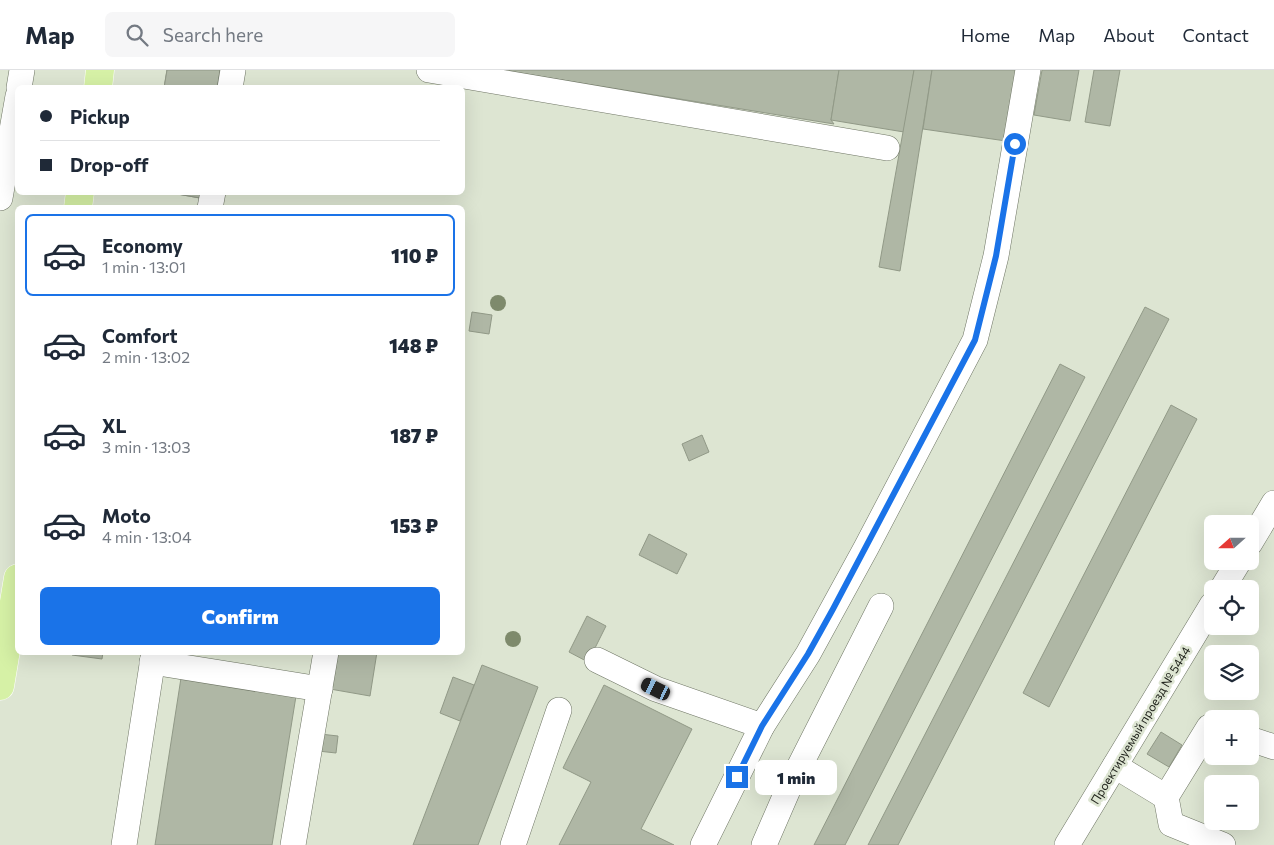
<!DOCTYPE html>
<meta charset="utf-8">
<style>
:root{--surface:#fff;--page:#f6f6f7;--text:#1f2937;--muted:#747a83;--line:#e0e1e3;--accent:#1a73e8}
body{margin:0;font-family:Commissioner,sans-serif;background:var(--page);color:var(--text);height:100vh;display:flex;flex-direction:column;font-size:19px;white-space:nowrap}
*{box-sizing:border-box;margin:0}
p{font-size:16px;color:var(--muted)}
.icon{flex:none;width:28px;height:28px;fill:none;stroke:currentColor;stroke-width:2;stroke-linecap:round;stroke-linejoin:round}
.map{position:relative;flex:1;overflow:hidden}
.panel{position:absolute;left:15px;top:135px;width:450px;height:450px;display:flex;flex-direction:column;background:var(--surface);border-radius:8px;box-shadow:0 5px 20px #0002}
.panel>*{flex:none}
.hud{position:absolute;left:15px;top:15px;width:450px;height:110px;border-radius:8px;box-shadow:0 5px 20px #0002;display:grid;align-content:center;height:110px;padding:0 25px;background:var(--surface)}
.needle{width:32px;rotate:249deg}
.tools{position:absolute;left:1204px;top:445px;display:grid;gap:10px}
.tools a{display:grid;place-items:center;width:55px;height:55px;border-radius:8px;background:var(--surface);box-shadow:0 5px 20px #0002;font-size:25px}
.end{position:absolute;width:22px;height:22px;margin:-11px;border:6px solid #1a73e8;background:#fff;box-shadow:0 0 0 2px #fff}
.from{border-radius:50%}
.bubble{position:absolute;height:35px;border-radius:8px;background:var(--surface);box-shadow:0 5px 20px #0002;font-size:16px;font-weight:800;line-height:35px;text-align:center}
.car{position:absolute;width:15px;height:30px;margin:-15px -8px;border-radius:6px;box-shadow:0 0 4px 1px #0007;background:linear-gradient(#222 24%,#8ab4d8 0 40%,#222 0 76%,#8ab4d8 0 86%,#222 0)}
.hud b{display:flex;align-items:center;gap:18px;height:48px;font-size:19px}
.hud b+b{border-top:1px solid var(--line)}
.hud i{width:12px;height:12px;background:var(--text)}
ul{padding:9px 0 0;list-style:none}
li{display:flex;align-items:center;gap:15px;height:82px;margin:0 10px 8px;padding:0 15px;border:2px solid transparent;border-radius:8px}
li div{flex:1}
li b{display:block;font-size:19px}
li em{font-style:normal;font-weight:800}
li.on{border-color:var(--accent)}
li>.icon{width:45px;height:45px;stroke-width:1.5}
.cta{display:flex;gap:10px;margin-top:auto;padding:10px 25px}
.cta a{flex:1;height:58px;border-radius:8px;background:var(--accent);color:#fff;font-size:20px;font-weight:800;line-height:58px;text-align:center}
header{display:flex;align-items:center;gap:30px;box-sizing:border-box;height:70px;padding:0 25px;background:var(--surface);border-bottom:1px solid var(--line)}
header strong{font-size:24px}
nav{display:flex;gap:28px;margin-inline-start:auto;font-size:18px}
.search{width:350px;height:45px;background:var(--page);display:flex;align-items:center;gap:12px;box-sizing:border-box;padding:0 18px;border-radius:8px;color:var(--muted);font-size:19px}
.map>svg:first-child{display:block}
</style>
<header>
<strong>Map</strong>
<div class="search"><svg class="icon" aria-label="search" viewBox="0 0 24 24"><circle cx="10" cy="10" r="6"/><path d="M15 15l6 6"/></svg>Search here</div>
<nav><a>Home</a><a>Map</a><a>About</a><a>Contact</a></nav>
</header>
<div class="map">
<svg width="1274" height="775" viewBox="0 0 1274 775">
<rect width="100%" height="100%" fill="#dde5d2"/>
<g fill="#afb7a5" stroke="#919987">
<polygon points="167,0 220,0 217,18 164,18"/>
<polygon points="167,0 220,0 217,18 164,18"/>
<polygon points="501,0 839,0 831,50 834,54"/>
<polygon points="839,0 914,0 904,62 831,50"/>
<polygon points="914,0 932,0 900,201 879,197"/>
<polygon points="932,0 1017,0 1006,71 923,59"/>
<polygon points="1042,0 1079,0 1070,51 1034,45"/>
<polygon points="1094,0 1120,0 1110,56 1085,52"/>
<polygon points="166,122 200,122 200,128"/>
<polygon points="166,122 200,122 200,128"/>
<polygon points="1145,237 1169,249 898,775 868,775"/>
<polygon points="472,242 492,245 489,264 469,261"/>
<polygon points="1060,294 1085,307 845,775 814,775"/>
<polygon points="1171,335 1197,349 1049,637 1023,623"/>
<polygon points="702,365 709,382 689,391 682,374"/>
<polygon points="649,464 687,484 677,504 639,485"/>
<polygon points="587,546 606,556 588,592 569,582"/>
<polygon points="72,582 103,582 102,589 72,585"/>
<polygon points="336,582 377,582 370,626 330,619"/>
<polygon points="482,595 538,617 478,775 413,775"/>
<polygon points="453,607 474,615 460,651 440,643"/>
<polygon points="181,608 296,626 272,775 155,775"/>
<polygon points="604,615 692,659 641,759 674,775 559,775 591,712 563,698"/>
<polygon points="1161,662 1182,675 1169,697 1147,684"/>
<polygon points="320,664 338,666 336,683 318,681"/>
</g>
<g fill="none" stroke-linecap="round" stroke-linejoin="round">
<g stroke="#6e7564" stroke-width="26">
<g id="minor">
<polyline points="429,0 887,78"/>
<polyline points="19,18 22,0"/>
<polyline points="230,18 233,0"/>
<polyline points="0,128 18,26"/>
<polyline points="210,138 213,122"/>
<polyline points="1250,473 1274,433"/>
<polyline points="1222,519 1239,491"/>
<polyline points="597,590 656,619 762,656"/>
<polyline points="152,592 320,619"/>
<polyline points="1250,669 1274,677"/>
<polyline points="1115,696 1166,727 1209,657 1212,658"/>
<polyline points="1166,727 1171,754 1223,775"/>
<polyline points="124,775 154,582"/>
<polyline points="293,775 326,582"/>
<polyline points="513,775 559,640"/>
<polyline points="703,775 762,656 808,584 866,478 975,270 996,186 1028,0"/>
<polyline points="764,775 790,715 881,536"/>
<polyline points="1067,775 1212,535"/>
</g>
</g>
<g stroke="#fff" stroke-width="29">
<g id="major">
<polyline points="98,18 100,0"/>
<polyline points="78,138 80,122"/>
<polyline points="0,616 18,508"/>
</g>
</g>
<use href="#minor" stroke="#fff" stroke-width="25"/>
<use href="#major" stroke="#d6f1a6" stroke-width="28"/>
</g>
<g fill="#7e8a6c">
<circle cx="498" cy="233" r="8"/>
<circle cx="513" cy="569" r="8"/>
</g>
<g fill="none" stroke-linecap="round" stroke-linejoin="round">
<polyline stroke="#1a73e8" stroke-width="6" points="737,707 762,656 808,584 833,539 975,270 996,186 1015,74"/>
</g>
<g text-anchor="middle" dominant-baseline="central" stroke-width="5" stroke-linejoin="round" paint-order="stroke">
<g font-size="12" fill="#21241d" stroke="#dde5d2">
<text transform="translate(1140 655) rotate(-59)">Проектируемый проезд № 5444</text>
</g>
</g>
</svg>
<div class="tools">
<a><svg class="needle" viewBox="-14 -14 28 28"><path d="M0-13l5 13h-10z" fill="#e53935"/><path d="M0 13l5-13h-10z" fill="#747a83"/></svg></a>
<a><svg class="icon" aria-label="locate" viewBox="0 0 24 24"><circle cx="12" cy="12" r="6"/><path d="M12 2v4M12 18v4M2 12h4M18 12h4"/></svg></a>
<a><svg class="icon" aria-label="layers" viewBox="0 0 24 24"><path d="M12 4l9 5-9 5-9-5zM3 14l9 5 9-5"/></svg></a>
<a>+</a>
<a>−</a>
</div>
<i class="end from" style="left:1015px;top:74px"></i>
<i class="end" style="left:737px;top:707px"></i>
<div class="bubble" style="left:755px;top:690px;width:82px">1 min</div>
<i class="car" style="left:656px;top:619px;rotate:296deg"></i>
<div class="hud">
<b><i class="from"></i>Pickup</b>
<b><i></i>Drop-off</b>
</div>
<section class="panel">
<ul>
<li class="on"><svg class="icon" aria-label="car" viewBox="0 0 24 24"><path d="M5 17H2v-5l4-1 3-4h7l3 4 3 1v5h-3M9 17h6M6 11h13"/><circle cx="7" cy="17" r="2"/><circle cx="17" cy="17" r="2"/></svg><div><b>Economy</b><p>1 min · 13:01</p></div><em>110 ₽</em></li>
<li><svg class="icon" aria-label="car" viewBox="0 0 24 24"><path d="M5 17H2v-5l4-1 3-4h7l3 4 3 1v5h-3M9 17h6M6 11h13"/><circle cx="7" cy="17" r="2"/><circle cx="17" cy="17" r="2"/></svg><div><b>Comfort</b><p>2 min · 13:02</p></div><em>148 ₽</em></li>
<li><svg class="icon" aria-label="car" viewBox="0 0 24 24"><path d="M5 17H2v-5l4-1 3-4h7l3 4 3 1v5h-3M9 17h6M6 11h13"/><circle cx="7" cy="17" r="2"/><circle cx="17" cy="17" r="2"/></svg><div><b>XL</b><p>3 min · 13:03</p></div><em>187 ₽</em></li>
<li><svg class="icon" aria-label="car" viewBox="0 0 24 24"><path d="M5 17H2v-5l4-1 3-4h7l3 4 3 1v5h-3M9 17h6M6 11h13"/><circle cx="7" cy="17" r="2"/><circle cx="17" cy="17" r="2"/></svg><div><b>Moto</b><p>4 min · 13:04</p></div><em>153 ₽</em></li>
</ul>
<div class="cta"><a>Confirm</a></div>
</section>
</div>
